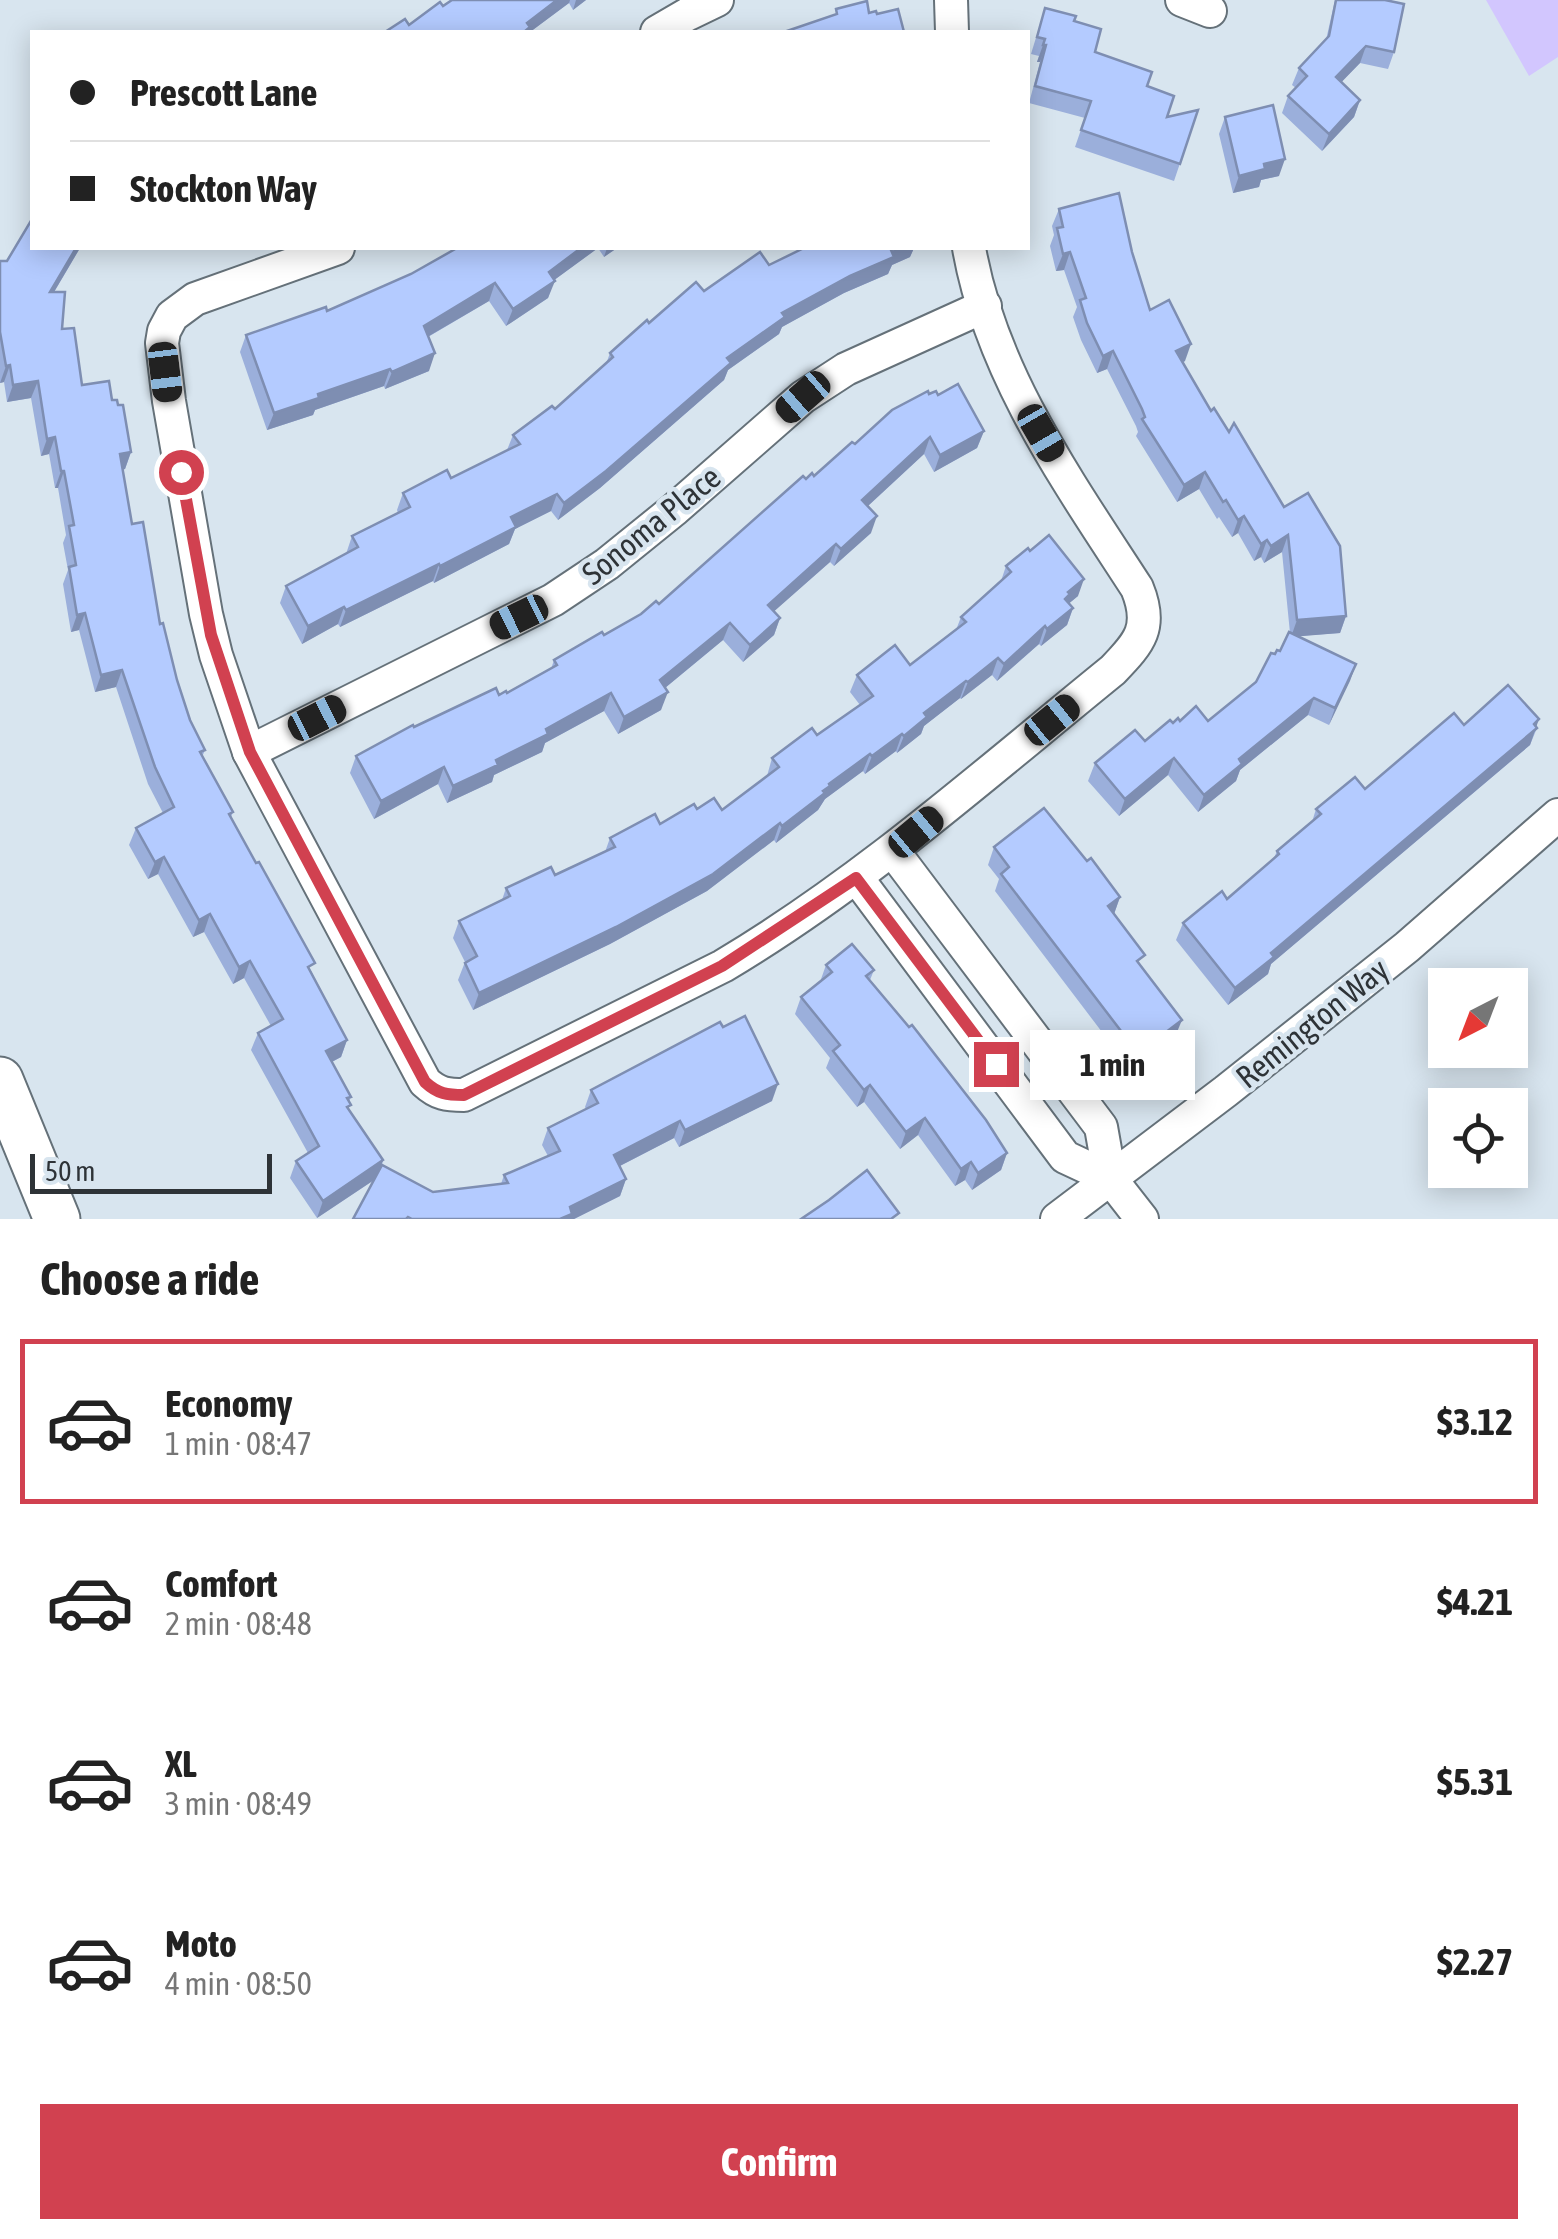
<!DOCTYPE html>
<meta charset="utf-8">
<style>
:root{--surface:#fff;--page:#f6f6f6;--text:#222;--muted:#767676;--line:#e0e0e0;--accent:#d14150}
body{margin:0;font-family:"Asap Condensed",sans-serif;background:var(--page);color:var(--text);height:100vh;display:flex;flex-direction:column;font-size:38px;white-space:nowrap}
*{box-sizing:border-box;margin:0}
p{font-size:32px;color:var(--muted)}
.icon{flex:none;width:55px;height:55px;fill:none;stroke:currentColor;stroke-width:2;stroke-linecap:round;stroke-linejoin:round}
.map{position:relative;height:1219px;overflow:hidden}
.side{display:flex;flex-direction:column;background:var(--surface);flex:1}
.side>*{flex:none}
.banner{position:absolute;left:30px;top:30px;width:1000px;height:220px;border-radius:0px;box-shadow:0 5px 25px #0003;display:grid;align-content:center;height:220px;padding:0 40px;background:var(--surface)}
.needle{width:65px;rotate:222deg}
.controls{position:absolute;left:1428px;top:968px;display:grid;gap:20px}
.controls a{display:grid;place-items:center;width:100px;height:100px;border-radius:0px;background:var(--surface);box-shadow:0 5px 25px #0003;font-size:50px}
.scale{position:absolute;left:30px;bottom:25px;width:242px;box-sizing:border-box;padding-left:10px;border:5px solid #2e3337;border-top:0;font-size:28px;line-height:35px;white-space:nowrap;color:#2e3337;-webkit-text-stroke:8px #d8e5ef;paint-order:stroke}
.end{position:absolute;width:45px;height:45px;margin:-22px;border:12px solid #d14150;background:#fff;box-shadow:0 0 0 5px #fff}
.from{border-radius:50%}
.bubble{position:absolute;height:70px;border-radius:0px;background:var(--surface);box-shadow:0 5px 25px #0003;font-size:32px;font-weight:700;line-height:70px;text-align:center}
.car{position:absolute;width:30px;height:60px;margin:-30px -15px;border-radius:12px;box-shadow:0 0 8px 2px #0007;background:linear-gradient(#222 24%,#8ab4d8 0 40%,#222 0 76%,#8ab4d8 0 86%,#222 0)}
.banner b{display:flex;align-items:center;gap:35px;height:95px;font-size:38px}
.banner b+b{border-top:2px solid var(--line)}
.banner i{width:25px;height:25px;background:var(--text)}
ul{padding:0;list-style:none}
li{display:flex;align-items:center;gap:30px;height:165px;margin:0 20px 15px;padding:0 20px;border:5px solid transparent;border-radius:0px}
li div{flex:1}
li b{display:block;font-size:38px}
li em{font-style:normal;font-weight:700}
li.selected{border-color:var(--accent)}
li>.icon{width:90px;height:90px;stroke-width:1.5}
h2{padding:0 40px;font-size:45px;line-height:120px}
.action{display:flex;gap:20px;margin-top:auto;padding:20px 40px}
.action a{flex:1;height:115px;border-radius:0px;background:var(--accent);color:#fff;font-size:40px;font-weight:700;line-height:115px;text-align:center}
.map>svg:first-child{display:block}
</style>
<div class="map">
<svg width="1558" height="1219" viewBox="0 0 1558 1219">
<rect width="100%" height="100%" fill="#d8e5ef"/>
<polygon fill="#d2c6fe" points="1486,0 1558,0 1558,57 1529,76"/>
<g fill="none" stroke-linecap="round" stroke-linejoin="round">
<g stroke="#657179" stroke-width="36">
<g id="street">
<polyline points="951,0 952,32"/>
<polyline points="1182,0 1210,11"/>
<polyline points="657,32 688,14 717,0"/>
<path d="M338 248 195 299 172 316 164 331 162 343 169 401 206 614 216 655 249 752 425 1082C438 1094 447 1095 464 1095L723 966C864 882 986 773 1113 670 1140 642 1153 627 1137 588 1069 483 991 374 969 248"/>
<polyline points="249,752 553,600 607,564 675,509 803,397 846,369 985,306"/>
<polyline points="893,851 1101,1127 1110,1178"/>
<polyline points="857,878 1065,1157 1110,1178 1142,1219"/>
<polyline points="1057,1219 1226,1091 1407,947 1558,815"/>
</g>
</g>
<g stroke="#657179" stroke-width="49">
<polyline id="secondary" points="0,1080 57,1219"/>
</g>
<use href="#street" stroke="#fff" stroke-width="32"/>
<use href="#secondary" stroke="#fff" stroke-width="45"/>
</g>
<g fill="#9bafdb">
<polygon points="452,0 586,0 573,10 569,3 530,32 385,32 409,25"/>
<polygon points="1335,0 1385,0 1394,52 1388,69 1360,63 1341,82 1360,100 1354,117 1322,151 1282,113 1288,96 1296,88 1292,85 1299,68 1326,40"/>
<polygon points="1045,8 1074,21 1095,52 1147,86 1167,117 1198,110 1174,181 1075,147 1085,118 1029,103 1040,62 1037,62 1039,56 1031,54"/>
<polygon points="1225,117 1279,176 1261,180 1259,187 1233,193 1219,134"/>
<polygon points="1059,209 1132,252 1150,310 1185,361 1183,362 1211,411 1346,616 1340,633 1298,636 1356,664 1329,725 1308,715 1240,770 1236,781 1198,812 1168,775 1119,816 1088,781 1095,763 1145,741 1173,723 1208,721 1256,682 1275,654 1280,651 1290,633 1282,552 1264,563 1261,557 1254,561 1238,533 1232,537 1219,517 1217,519 1199,489 1177,502 1136,436 1138,432 1136,426 1107,369 1097,373 1081,340 1073,317 1077,307 1064,270 1056,271 1050,246 1054,235 1052,226"/>
<polygon points="32,248 80,248 54,292 62,329 82,385 112,400 131,452 125,469 122,470 132,524 177,680 190,720 205,750 202,757 233,812 231,817 347,1040 341,1057 332,1062 351,1097 349,1102 349,1110 383,1160 382,1165 433,1192 501,1184 504,1175 548,1156 542,1145 548,1128 586,1109 585,1107 591,1090 772,1101 679,1147 674,1138 620,1166 626,1179 620,1196 574,1219 353,1219 374,1180 317,1218 290,1178 296,1161 308,1153 251,1050 258,1033 271,1026 244,978 233,984 204,932 193,937 158,874 148,879 129,845 136,828 163,813 148,784 116,687 95,692 79,630 71,632 63,584 68,570 63,543 66,535 58,488 55,488 49,454 41,456 31,398 7,402 4,382 0,383 0,261 7,261"/>
<polygon points="457,248 617,248 604,257 598,248 554,280 548,298 506,326 489,301 428,337 429,371 385,389 384,386 315,410 313,415 267,430 240,352 246,335 327,311 411,274"/>
<polygon points="804,248 914,248 910,257 892,265 888,274 844,293 782,327 779,334 728,370 724,380 600,488 558,520 551,511 515,529 509,544 434,583 433,581 340,627 338,624 302,644 280,603 286,586 346,554 352,536 398,513 397,510 403,493 451,478 507,450 513,435 555,409 606,364 610,353 649,323 704,291 769,265"/>
<polygon points="929,394 938,395 984,431 977,448 934,472 924,454 868,506 871,533 834,566 830,562 774,611 780,618 774,635 743,662 723,640 665,688 661,710 618,734 604,711 545,743 542,752 494,775 492,782 447,803 438,784 374,819 350,773 356,756 414,727 499,695 507,693 551,669 554,660 604,635 659,604 806,479 814,476 855,444"/>
<polygon points="1006,566 1078,596 1069,603 1073,608 1067,625 1041,646 1039,644 997,681 992,675 961,699 960,698 924,726 921,734 897,753 896,751 865,774 863,771 825,799 818,810 776,843 774,840 707,891 610,944 473,1010 458,980 465,962 453,938 459,921 502,900 506,888 555,875 605,852 610,838 660,824 697,809 722,810 767,776 772,758 817,735 860,705 850,692 857,675 910,665 956,630 961,617 1001,581"/>
<polygon points="1464,725 1537,728 1530,745 1271,964 1268,974 1228,1005 1176,940 1183,923 1227,899 1274,858 1277,851 1312,822 1316,809 1365,789"/>
<polygon points="994,847 1087,861 1120,897 1114,914 1141,966 1175,1037 1134,1068 1131,1063 1127,1065 995,891 999,879 988,865"/>
<polygon points="826,965 874,970 870,980 1007,1153 1001,1170 972,1190 965,1180 955,1186 918,1135 900,1149 864,1102 857,1107 826,1068 830,1058 795,1014 801,997 820,982"/>
</g>
<g fill="#7e8eb2">
<polygon points="557,0 570,0 569,3 530,32 523,32 527,23"/>
<polygon points="576,0 586,0 573,10"/>
<polygon points="1043,45 1046,45 1040,62 1037,62"/>
<polygon points="1366,46 1360,63 1330,94 1336,77"/>
<polygon points="1360,100 1354,117 1322,151 1329,134"/>
<polygon points="1285,159 1279,176 1261,180 1259,187 1233,193 1239,176 1264,164"/>
<polygon points="76,248 80,248 44,309 50,292"/>
<polygon points="581,248 598,248 542,289 549,272"/>
<polygon points="607,248 617,248 604,257"/>
<polygon points="898,248 914,248 910,257 892,265 888,274 844,293 782,327 779,334 728,370 724,380 600,488 558,520 564,503 727,358 782,313"/>
<polygon points="1070,252 1064,270 1056,271 1063,254"/>
<polygon points="555,281 548,298 506,326 513,309"/>
<polygon points="495,283 489,301 417,343 424,326"/>
<polygon points="1191,344 1185,361 1170,369 1176,351"/>
<polygon points="1113,351 1107,369 1097,373 1103,356"/>
<polygon points="435,353 429,371 385,389 392,372"/>
<polygon points="10,365 4,382 0,383 6,366"/>
<polygon points="390,369 384,386 315,410 313,415 267,430 274,413 318,394"/>
<polygon points="38,381 31,398 7,402 13,385"/>
<polygon points="984,431 977,448 934,472 940,455"/>
<polygon points="55,437 49,454 41,456 47,439"/>
<polygon points="930,437 924,454 856,517 862,500"/>
<polygon points="131,452 125,469 113,472 120,454"/>
<polygon points="61,471 64,471 58,488 55,488"/>
<polygon points="1205,472 1199,489 1177,502 1184,485"/>
<polygon points="557,494 551,511 515,529 509,544 434,583 440,566 511,517"/>
<polygon points="877,516 871,533 834,566 841,549"/>
<polygon points="1244,516 1238,533 1232,537 1238,520"/>
<polygon points="1288,535 1282,552 1264,563 1271,546"/>
<polygon points="1267,540 1261,557 1254,561 1261,544"/>
<polygon points="836,544 830,562 762,622 768,605"/>
<polygon points="439,564 433,581 340,627 346,610"/>
<polygon points="1084,579 1078,596 1066,606 1059,616 1068,592"/>
<polygon points="344,607 338,624 302,644 308,626"/>
<polygon points="1073,608 1067,625 1041,646 1047,629"/>
<polygon points="85,613 79,630 71,632 77,615"/>
<polygon points="1346,616 1340,633 1291,637 1297,620"/>
<polygon points="780,618 774,635 743,662 750,645"/>
<polygon points="730,623 723,640 654,697 660,680"/>
<polygon points="1045,626 1039,644 997,681 1004,664"/>
<polygon points="998,658 992,675 961,699 968,682"/>
<polygon points="1356,664 1350,681 1329,725 1335,708"/>
<polygon points="122,670 116,687 95,692 101,675"/>
<polygon points="966,681 960,698 924,726 921,734 897,753 904,736 924,713"/>
<polygon points="668,692 661,710 618,734 624,717"/>
<polygon points="611,693 604,711 545,743 542,752 494,775 492,782 447,803 453,786 546,729"/>
<polygon points="1314,698 1308,715 1240,770 1236,781 1198,812 1204,795 1239,759"/>
<polygon points="1539,719 1530,745 1271,964 1268,974 1228,1005 1235,988 1271,953"/>
<polygon points="902,734 896,751 865,774 872,756"/>
<polygon points="870,754 863,771 825,799 818,810 776,843 782,826 823,791 829,784"/>
<polygon points="1174,758 1168,775 1119,816 1125,799"/>
<polygon points="444,767 438,784 374,819 381,801"/>
<polygon points="780,823 774,840 707,891 610,944 473,1010 479,993"/>
<polygon points="164,857 158,874 148,879 155,862"/>
<polygon points="1120,897 1114,914 1108,906"/>
<polygon points="210,914 204,932 193,937 199,920"/>
<polygon points="250,961 244,978 233,984 239,967"/>
<polygon points="1182,1020 1175,1037 1134,1068 1141,1051"/>
<polygon points="347,1040 341,1057 320,1068 326,1051"/>
<polygon points="1137,1046 1131,1063 1127,1065 1134,1048"/>
<polygon points="778,1084 772,1101 679,1147 685,1130"/>
<polygon points="870,1085 864,1102 857,1107 864,1090"/>
<polygon points="925,1118 918,1135 900,1149 906,1132"/>
<polygon points="680,1121 674,1138 608,1172 614,1155"/>
<polygon points="1007,1153 1001,1170 972,1190 978,1173"/>
<polygon points="383,1160 377,1178 317,1218 323,1201"/>
<polygon points="971,1162 965,1180 955,1186 961,1169"/>
<polygon points="626,1179 620,1196 574,1219 560,1219 570,1207"/>
</g>
<g fill="#b4cbff" stroke="#7e8eb2" stroke-width="2.5">
<polygon points="452,0 557,0 527,23 530,27 524,32 385,32 405,19 409,25 440,2 443,6"/>
<polygon points="1336,0 1385,0 1404,4 1394,52 1366,46 1336,77 1360,100 1329,134 1288,96 1307,76 1299,68 1329,36"/>
<polygon points="867,1 869,13 876,11 877,14 898,9 904,32 784,32 837,14 836,9"/>
<polygon points="1045,8 1076,16 1074,21 1101,29 1095,52 1152,72 1147,86 1174,96 1167,117 1198,110 1180,164 1081,130 1091,101 1035,86 1046,45 1043,45 1045,39 1037,37"/>
<polygon points="1273,105 1285,159 1264,164 1265,169 1239,176 1225,117"/>
<polygon points="1119,193 1132,252 1150,310 1169,300 1191,344 1176,351 1211,411 1214,408 1229,432 1234,423 1284,507 1308,493 1340,546 1346,616 1297,620 1288,535 1271,546 1267,540 1261,544 1244,516 1238,520 1226,500 1223,502 1205,472 1184,485 1142,419 1145,417 1142,409 1113,351 1103,356 1087,323 1080,300 1086,298 1070,252 1063,254 1057,228 1063,227 1059,209"/>
<polygon points="32,219 32,248 76,248 50,292 65,292 62,329 74,328 82,385 109,381 112,400 117,400 118,405 123,405 131,452 120,454 132,524 143,522 160,624 163,623 177,680 190,720 205,750 200,752 233,812 229,814 256,863 259,862 315,963 308,967 347,1040 326,1051 351,1097 347,1098 351,1105 347,1107 383,1160 323,1201 296,1161 319,1146 258,1033 283,1019 250,961 239,967 210,914 199,920 164,857 155,862 136,828 174,807 155,767 122,670 101,675 85,613 77,615 69,567 76,565 69,526 74,525 64,471 61,471 55,437 47,439 38,381 13,385 10,365 6,366 0,332 0,261 7,261"/>
<polygon points="457,248 581,248 549,272 555,281 513,309 495,283 424,326 435,353 392,372 390,369 318,394 319,398 274,413 246,335 326,307 327,311 411,274"/>
<polygon points="804,248 898,248 891,250 894,257 850,276 782,313 785,317 727,358 731,363 606,471 564,503 557,494 511,517 516,527 440,566 439,564 346,610 344,607 308,626 286,586 358,547 352,536 410,507 403,493 447,470 451,478 520,444 513,435 552,406 555,409 613,357 610,353 647,320 649,323 696,282 704,291 760,252 769,265"/>
<polygon points="958,384 984,431 940,455 930,437 862,500 877,516 841,549 836,544 768,605 780,618 750,645 730,623 660,680 668,692 624,717 611,693 546,729 548,734 496,760 498,765 453,786 444,767 381,801 356,756 413,725 414,727 496,688 499,695 506,691 507,693 557,665 554,660 602,632 604,635 641,614 656,601 659,604 803,476 806,479 812,473 814,476 852,442 855,444 892,410 928,391 929,394 936,391 938,395"/>
<polygon points="1049,535 1084,579 1068,592 1070,594 1065,599 1073,608 1047,629 1045,626 1004,664 998,658 968,682 966,681 924,713 927,717 904,736 902,734 872,756 870,754 829,784 830,786 823,791 825,793 782,826 780,823 713,874 616,927 479,993 465,963 477,956 459,921 510,896 506,888 551,867 555,875 615,847 610,838 655,814 660,824 694,804 697,809 714,798 722,810 779,767 772,758 812,728 817,735 873,696 857,675 895,645 910,665 966,622 961,617 1011,572 1006,566 1028,548 1030,551"/>
<polygon points="1289,632 1356,664 1335,708 1314,698 1239,759 1242,764 1204,795 1174,758 1125,799 1095,763 1135,730 1145,741 1170,720 1173,723 1178,718 1180,721 1196,706 1208,721 1256,682 1271,653 1275,654 1277,650 1280,651"/>
<polygon points="1508,685 1539,719 1534,724 1537,728 1271,953 1274,957 1235,988 1183,923 1222,891 1227,899 1279,854 1277,851 1321,814 1316,809 1355,777 1365,789 1454,713 1464,725"/>
<polygon points="1044,808 1087,861 1091,858 1120,897 1108,906 1145,955 1137,961 1182,1020 1141,1051 1137,1046 1134,1048 1001,874 1009,867 994,847"/>
<polygon points="852,944 874,970 866,976 909,1027 912,1025 986,1120 1007,1153 978,1173 971,1162 961,1169 925,1118 906,1132 870,1085 864,1090 833,1051 840,1045 801,997 832,972 826,965"/>
<polygon points="745,1016 778,1084 685,1130 680,1121 614,1155 626,1179 570,1207 572,1214 560,1219 412,1219 408,1217 406,1219 353,1219 382,1165 433,1192 508,1183 504,1175 560,1151 548,1128 598,1103 591,1090 720,1022 723,1027"/>
<polygon points="867,1170 899,1213 891,1219 801,1219 829,1200"/>
</g>
<g fill="none" stroke-linecap="round" stroke-linejoin="round">
<path stroke="#d14150" stroke-width="12" d="M181 472 211 635 250 752 425 1082C438 1094 447 1095 464 1095L722 966 856 878 996 1064"/>
</g>
<g text-anchor="middle" dominant-baseline="central" stroke-width="9" stroke-linejoin="round" paint-order="stroke">
<g font-size="32" fill="#2e3337" stroke="#d8e5ef">
<text transform="translate(651 525) rotate(-39)">Sonoma Place</text>
<text transform="translate(1312 1023) rotate(-39)">Remington Way</text>
</g>
</g>
</svg>
<div class="controls">
<a><svg class="needle" viewBox="-14 -14 28 28"><path d="M0-13l5 13h-10z" fill="#e53935"/><path d="M0 13l5-13h-10z" fill="#767676"/></svg></a>
<a><svg class="icon" aria-label="locate" viewBox="0 0 24 24"><circle cx="12" cy="12" r="6"/><path d="M12 2v4M12 18v4M2 12h4M18 12h4"/></svg></a>
</div>
<div class="scale">50 m</div>
<i class="end from" style="left:181px;top:472px"></i>
<i class="end" style="left:996px;top:1064px"></i>
<div class="bubble" style="left:1030px;top:1030px;width:165px">1 min</div>
<i class="car" style="left:165px;top:372px;rotate:173deg"></i>
<i class="car" style="left:803px;top:397px;rotate:229deg"></i>
<i class="car" style="left:1041px;top:433px;rotate:150deg"></i>
<i class="car" style="left:519px;top:617px;rotate:244deg"></i>
<i class="car" style="left:317px;top:718px;rotate:63deg"></i>
<i class="car" style="left:1052px;top:720px;rotate:51deg"></i>
<i class="car" style="left:916px;top:832px;rotate:50deg"></i>
<div class="banner">
<b><i class="from"></i>Prescott Lane</b>
<b><i></i>Stockton Way</b>
</div>
</div>
<section class="side">
<h2>Choose a ride</h2>
<ul>
<li class="selected"><svg class="icon" aria-label="car" viewBox="0 0 24 24"><path d="M5 17H2v-5l4-1 3-4h7l3 4 3 1v5h-3M9 17h6M6 11h13"/><circle cx="7" cy="17" r="2"/><circle cx="17" cy="17" r="2"/></svg><div><b>Economy</b><p>1 min · 08:47</p></div><em>$3.12</em></li>
<li><svg class="icon" aria-label="car" viewBox="0 0 24 24"><path d="M5 17H2v-5l4-1 3-4h7l3 4 3 1v5h-3M9 17h6M6 11h13"/><circle cx="7" cy="17" r="2"/><circle cx="17" cy="17" r="2"/></svg><div><b>Comfort</b><p>2 min · 08:48</p></div><em>$4.21</em></li>
<li><svg class="icon" aria-label="car" viewBox="0 0 24 24"><path d="M5 17H2v-5l4-1 3-4h7l3 4 3 1v5h-3M9 17h6M6 11h13"/><circle cx="7" cy="17" r="2"/><circle cx="17" cy="17" r="2"/></svg><div><b>XL</b><p>3 min · 08:49</p></div><em>$5.31</em></li>
<li><svg class="icon" aria-label="car" viewBox="0 0 24 24"><path d="M5 17H2v-5l4-1 3-4h7l3 4 3 1v5h-3M9 17h6M6 11h13"/><circle cx="7" cy="17" r="2"/><circle cx="17" cy="17" r="2"/></svg><div><b>Moto</b><p>4 min · 08:50</p></div><em>$2.27</em></li>
</ul>
<div class="action"><a>Confirm</a></div>
</section>
